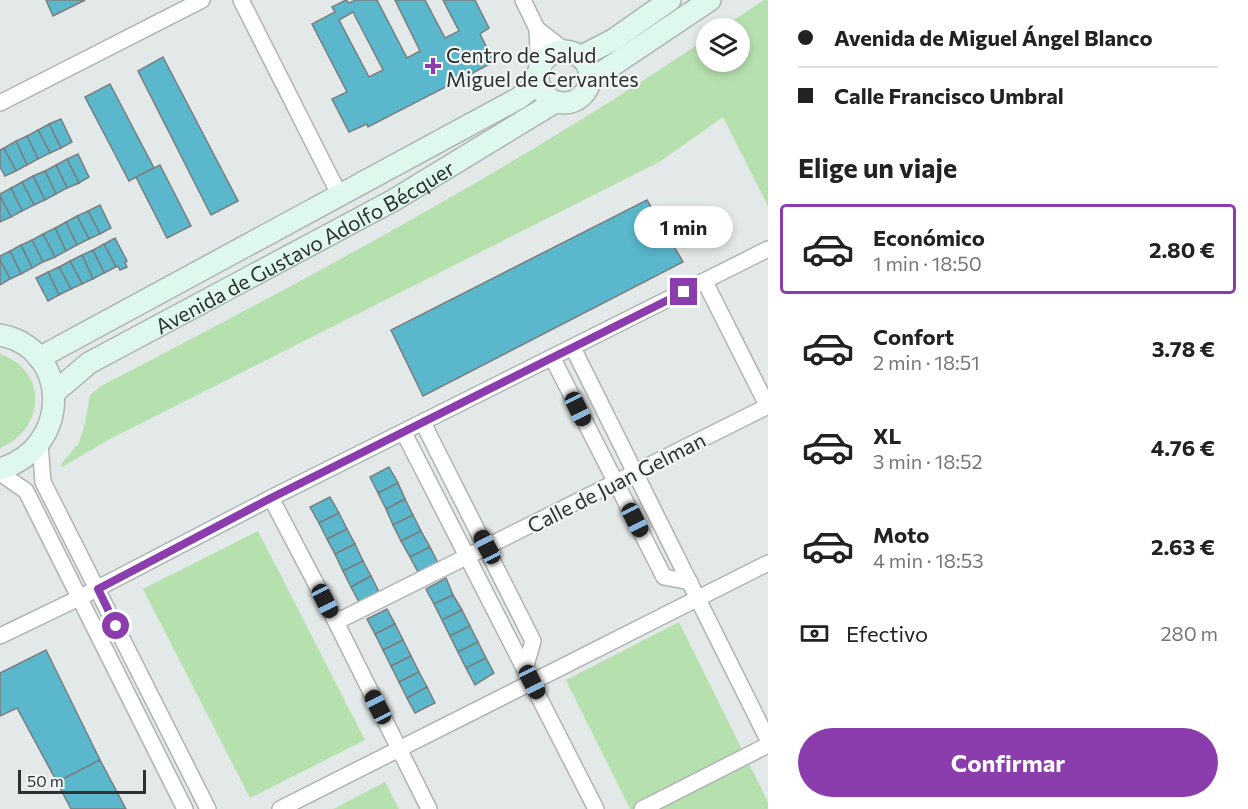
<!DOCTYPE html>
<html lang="es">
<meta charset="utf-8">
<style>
:root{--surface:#fff;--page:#f2f2f2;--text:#222;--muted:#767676;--line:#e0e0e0;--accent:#8c3dad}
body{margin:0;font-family:Commissioner,sans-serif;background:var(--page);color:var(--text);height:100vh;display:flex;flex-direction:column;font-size:22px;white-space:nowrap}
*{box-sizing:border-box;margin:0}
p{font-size:20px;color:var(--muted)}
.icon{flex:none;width:33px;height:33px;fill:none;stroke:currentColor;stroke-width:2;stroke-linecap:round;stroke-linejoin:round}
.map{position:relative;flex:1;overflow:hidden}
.details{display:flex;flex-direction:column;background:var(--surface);width:480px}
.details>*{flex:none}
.guide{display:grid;align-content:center;height:132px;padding:0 30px;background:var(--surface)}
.buttons{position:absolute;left:696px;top:18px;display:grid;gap:12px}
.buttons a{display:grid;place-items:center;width:54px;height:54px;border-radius:50%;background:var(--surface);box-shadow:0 3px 9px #0003;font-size:30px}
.scale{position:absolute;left:18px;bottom:15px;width:128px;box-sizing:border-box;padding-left:6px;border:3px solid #2e3030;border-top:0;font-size:16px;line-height:21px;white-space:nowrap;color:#2e3030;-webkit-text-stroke:4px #f0f6f5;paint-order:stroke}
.end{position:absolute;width:27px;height:27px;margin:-14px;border:8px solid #8c3dad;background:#fff;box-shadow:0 0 0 3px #fff}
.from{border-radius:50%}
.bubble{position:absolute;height:42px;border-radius:21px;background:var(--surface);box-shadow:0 3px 9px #0003;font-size:20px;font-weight:700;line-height:42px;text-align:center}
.car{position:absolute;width:18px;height:36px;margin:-18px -9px;border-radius:8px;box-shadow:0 0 4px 2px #0007;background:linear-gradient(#222 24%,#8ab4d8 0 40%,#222 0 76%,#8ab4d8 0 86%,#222 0)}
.guide b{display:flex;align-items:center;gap:21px;height:57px;font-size:22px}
.guide b+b{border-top:2px solid var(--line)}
.guide i{width:15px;height:15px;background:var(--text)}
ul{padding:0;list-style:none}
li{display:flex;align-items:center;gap:18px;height:90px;margin:0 12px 9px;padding:0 18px;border:3px solid transparent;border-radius:6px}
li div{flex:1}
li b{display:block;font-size:22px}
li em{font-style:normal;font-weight:700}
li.active{border-color:var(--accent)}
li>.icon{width:54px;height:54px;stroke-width:1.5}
h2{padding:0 30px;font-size:27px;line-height:72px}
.pay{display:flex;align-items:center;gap:15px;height:66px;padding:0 30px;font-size:22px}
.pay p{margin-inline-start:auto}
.button{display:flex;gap:12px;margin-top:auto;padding:12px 30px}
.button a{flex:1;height:69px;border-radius:36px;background:var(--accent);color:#fff;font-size:24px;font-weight:700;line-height:69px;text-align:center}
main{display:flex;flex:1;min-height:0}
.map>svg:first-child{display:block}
</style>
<main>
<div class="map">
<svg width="768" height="809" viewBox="0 0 768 809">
<rect width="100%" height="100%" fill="#e3e9e8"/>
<g fill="#b7e0af">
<path d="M764 0H768V206L723 117 661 161 112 438 62 467V463L79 443 85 423 90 395 101 386C309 278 512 170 706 39V62H740V28H722Z"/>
<path d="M0 354C49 371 45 429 0 448Z"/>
<polygon points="258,531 365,740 250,798 143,589"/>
<polygon points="679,622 768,802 768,809 630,809 566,680"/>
<polygon points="385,782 399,809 333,809"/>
</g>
<g fill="#5ab7cc" stroke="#797e7f" stroke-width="1.5" fill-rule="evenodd">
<polygon points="46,0 85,0 53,16"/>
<path d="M346 0 349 3 356 0H377L407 58 420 51 395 0H425L445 38 459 31 443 0H475L489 28 480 34 494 62 368 127 367 124 349 132 332 99 347 92 312 24 335 12 332 7ZM353 12 383 70 369 77 339 20Z"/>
<polygon points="163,57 238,201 211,215 138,71"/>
<polygon points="110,84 154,168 129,181 85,97"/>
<polygon points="61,119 72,142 61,148 49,124"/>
<polygon points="49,124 61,148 50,153 38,130"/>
<polygon points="38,130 50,153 38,159 27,136"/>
<polygon points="27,136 38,159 27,165 16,141"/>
<polygon points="16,141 27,165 16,171 4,148"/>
<polygon points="4,148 16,171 5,176 0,167 0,150"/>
<polygon points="78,154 89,177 79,183 67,159"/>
<polygon points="67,159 79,183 67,188 56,165"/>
<polygon points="56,165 67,188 56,194 45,171"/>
<polygon points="160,165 191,226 167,238 136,177"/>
<polygon points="45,171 56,194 45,200 33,176"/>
<polygon points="33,176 45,200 34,205 22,182"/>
<polygon points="22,182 34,205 22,211 11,188"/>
<polygon points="11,188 22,211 11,217 0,196 0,194"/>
<polygon points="0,196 11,217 0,222"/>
<polygon points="647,200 683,262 423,396 391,330"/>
<polygon points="100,205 111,228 100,234 88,211"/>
<polygon points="88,211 100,234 89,239 77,216"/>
<polygon points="77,216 89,239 77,245 66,222"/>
<polygon points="66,222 77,245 66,251 55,228"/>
<polygon points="55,228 66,251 55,257 43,234"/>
<polygon points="43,234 55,257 43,262 32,240"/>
<polygon points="115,238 127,261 125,262 127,267 120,270 118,266 116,267 104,244"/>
<polygon points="32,240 43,262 32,268 21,245"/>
<polygon points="104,244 116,267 104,273 93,250"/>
<polygon points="21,245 32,268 21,274 10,251"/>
<polygon points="93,250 104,273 93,279 82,255"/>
<polygon points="10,251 21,274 10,279 0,260 0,256"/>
<polygon points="82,255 93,279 82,284 70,261"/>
<polygon points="0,260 10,279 0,285"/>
<polygon points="70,261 82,284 71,289 59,267"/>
<polygon points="59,267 71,289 59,295 48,272"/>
<polygon points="48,272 59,295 48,301 36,278"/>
<polygon points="389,467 398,483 378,493 370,477"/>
<polygon points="398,483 405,499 386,509 378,493"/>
<polygon points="330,497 339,513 319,523 310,507"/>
<polygon points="405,499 413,515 393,525 386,509"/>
<polygon points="339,513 347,529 327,539 319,523"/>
<polygon points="413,515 421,531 401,541 393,525"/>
<polygon points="347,529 355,544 335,554 327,539"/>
<polygon points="421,531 430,547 410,557 401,541"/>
<polygon points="355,544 363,561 343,571 335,554"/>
<polygon points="430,547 438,563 418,572 410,557"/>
<polygon points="363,561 371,576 351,587 343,571"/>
<polygon points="371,576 379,592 359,602 351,587"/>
<polygon points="446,578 453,595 434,604 426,589"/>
<polygon points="453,595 462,610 442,620 434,604"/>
<polygon points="387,609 395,624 375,634 367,619"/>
<polygon points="462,610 470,626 450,636 442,620"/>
<polygon points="395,624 403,640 383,650 375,634"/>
<polygon points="470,626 478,642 458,652 450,636"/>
<polygon points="403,640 411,656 391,666 383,650"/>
<polygon points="478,642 486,658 466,668 458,652"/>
<polygon points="46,650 100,760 57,782 17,708 0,716 0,673"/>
<polygon points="411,656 419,672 399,682 391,666"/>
<polygon points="486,658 494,673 475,685 466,668"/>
<polygon points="419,672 427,687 407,698 399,682"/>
<polygon points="427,687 435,703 415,713 407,698"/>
<polygon points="100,760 126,809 71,809 57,782"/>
</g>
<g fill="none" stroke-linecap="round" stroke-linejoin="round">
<g stroke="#aeb3b3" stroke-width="18">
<g id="street">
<polyline points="241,0 340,196"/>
<polyline points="523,0 537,29 539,69"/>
<polyline points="537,29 567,52"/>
<polyline points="0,103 202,0"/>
<polyline points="705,282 768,407"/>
<polyline points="573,348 768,740"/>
<polyline points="552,357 664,577 690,582"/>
<polyline points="423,423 533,641 525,669"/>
<polyline points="404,433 596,809"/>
<polyline points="40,444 43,482 208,809"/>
<polyline points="0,473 26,491 185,809"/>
<polyline points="271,498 336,622 429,809"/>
<polyline points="336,622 768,406"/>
<polyline points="0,636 79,598 271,498 768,249"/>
<polyline points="280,809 768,563"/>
<polyline points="642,809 768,745"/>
</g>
</g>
<g stroke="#aeb3b3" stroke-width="24">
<g id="secondary">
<circle cx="564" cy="77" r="26"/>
<polyline points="580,57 613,40 670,0"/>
<polyline points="589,81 710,0"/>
<path d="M0 335C71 348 72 448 0 469"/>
<polyline points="39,358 519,98 538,83"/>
<path id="s1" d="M54 393 89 363 394 200 555 102"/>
</g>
</g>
<use href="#street" stroke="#fff" stroke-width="15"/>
<use href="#secondary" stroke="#def8ed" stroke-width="21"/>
</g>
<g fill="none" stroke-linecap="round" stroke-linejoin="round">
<polyline stroke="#8c3dad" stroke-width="8" points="116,626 98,589 271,498 684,292"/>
</g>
<path fill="#8c3dad" stroke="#f0f6f5" stroke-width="2" d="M430 57h6v6h6v6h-6v6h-6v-6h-6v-6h6z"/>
<g text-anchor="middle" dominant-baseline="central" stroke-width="4.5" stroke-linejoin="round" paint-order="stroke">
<g font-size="21" fill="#2e3030" stroke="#f0f6f5" text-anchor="start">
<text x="446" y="54">Centro de Salud<tspan x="446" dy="24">Miguel de Cervantes</tspan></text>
</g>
<g font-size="21" fill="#2e3030" stroke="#f0f6f5">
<text stroke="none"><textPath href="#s1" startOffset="291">Avenida de Gustavo Adolfo Bécquer</textPath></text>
<text transform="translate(616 482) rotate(-27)">Calle de Juan Gelman</text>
</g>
</g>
</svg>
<div class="buttons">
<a><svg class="icon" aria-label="layers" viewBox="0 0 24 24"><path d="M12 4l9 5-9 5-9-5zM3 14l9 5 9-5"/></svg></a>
</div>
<div class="scale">50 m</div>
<i class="end from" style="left:116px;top:626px"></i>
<i class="end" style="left:684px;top:292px"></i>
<div class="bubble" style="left:634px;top:206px;width:99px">1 min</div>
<i class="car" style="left:578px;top:409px;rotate:154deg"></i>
<i class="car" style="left:635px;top:520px;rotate:153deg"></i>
<i class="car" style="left:487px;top:547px;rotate:332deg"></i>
<i class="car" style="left:325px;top:601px;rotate:153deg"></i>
<i class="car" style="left:532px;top:682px;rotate:153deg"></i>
<i class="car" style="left:378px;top:707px;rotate:333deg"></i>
</div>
<section class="details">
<div class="guide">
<b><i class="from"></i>Avenida de Miguel Ángel Blanco</b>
<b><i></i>Calle Francisco Umbral</b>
</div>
<h2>Elige un viaje</h2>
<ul>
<li class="active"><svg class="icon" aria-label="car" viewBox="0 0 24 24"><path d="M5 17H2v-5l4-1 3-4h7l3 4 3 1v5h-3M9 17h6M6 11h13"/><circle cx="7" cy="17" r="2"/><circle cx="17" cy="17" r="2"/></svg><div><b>Económico</b><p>1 min · 18:50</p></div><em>2.80 €</em></li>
<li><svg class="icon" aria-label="car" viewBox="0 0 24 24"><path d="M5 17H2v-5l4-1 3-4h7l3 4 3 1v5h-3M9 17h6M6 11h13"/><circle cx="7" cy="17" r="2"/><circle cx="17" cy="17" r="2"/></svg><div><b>Confort</b><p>2 min · 18:51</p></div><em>3.78 €</em></li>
<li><svg class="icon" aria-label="car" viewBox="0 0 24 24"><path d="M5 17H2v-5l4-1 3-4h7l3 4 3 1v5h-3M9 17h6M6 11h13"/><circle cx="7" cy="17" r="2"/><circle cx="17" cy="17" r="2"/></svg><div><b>XL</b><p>3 min · 18:52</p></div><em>4.76 €</em></li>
<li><svg class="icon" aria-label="car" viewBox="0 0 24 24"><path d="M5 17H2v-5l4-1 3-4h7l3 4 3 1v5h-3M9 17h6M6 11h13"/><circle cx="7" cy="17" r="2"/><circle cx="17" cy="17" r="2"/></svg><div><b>Moto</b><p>4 min · 18:53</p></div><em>2.63 €</em></li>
</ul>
<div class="pay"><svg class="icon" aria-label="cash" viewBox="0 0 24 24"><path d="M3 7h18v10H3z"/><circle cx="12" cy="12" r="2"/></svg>Efectivo<p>280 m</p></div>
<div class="button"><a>Confirmar</a></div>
</section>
</main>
